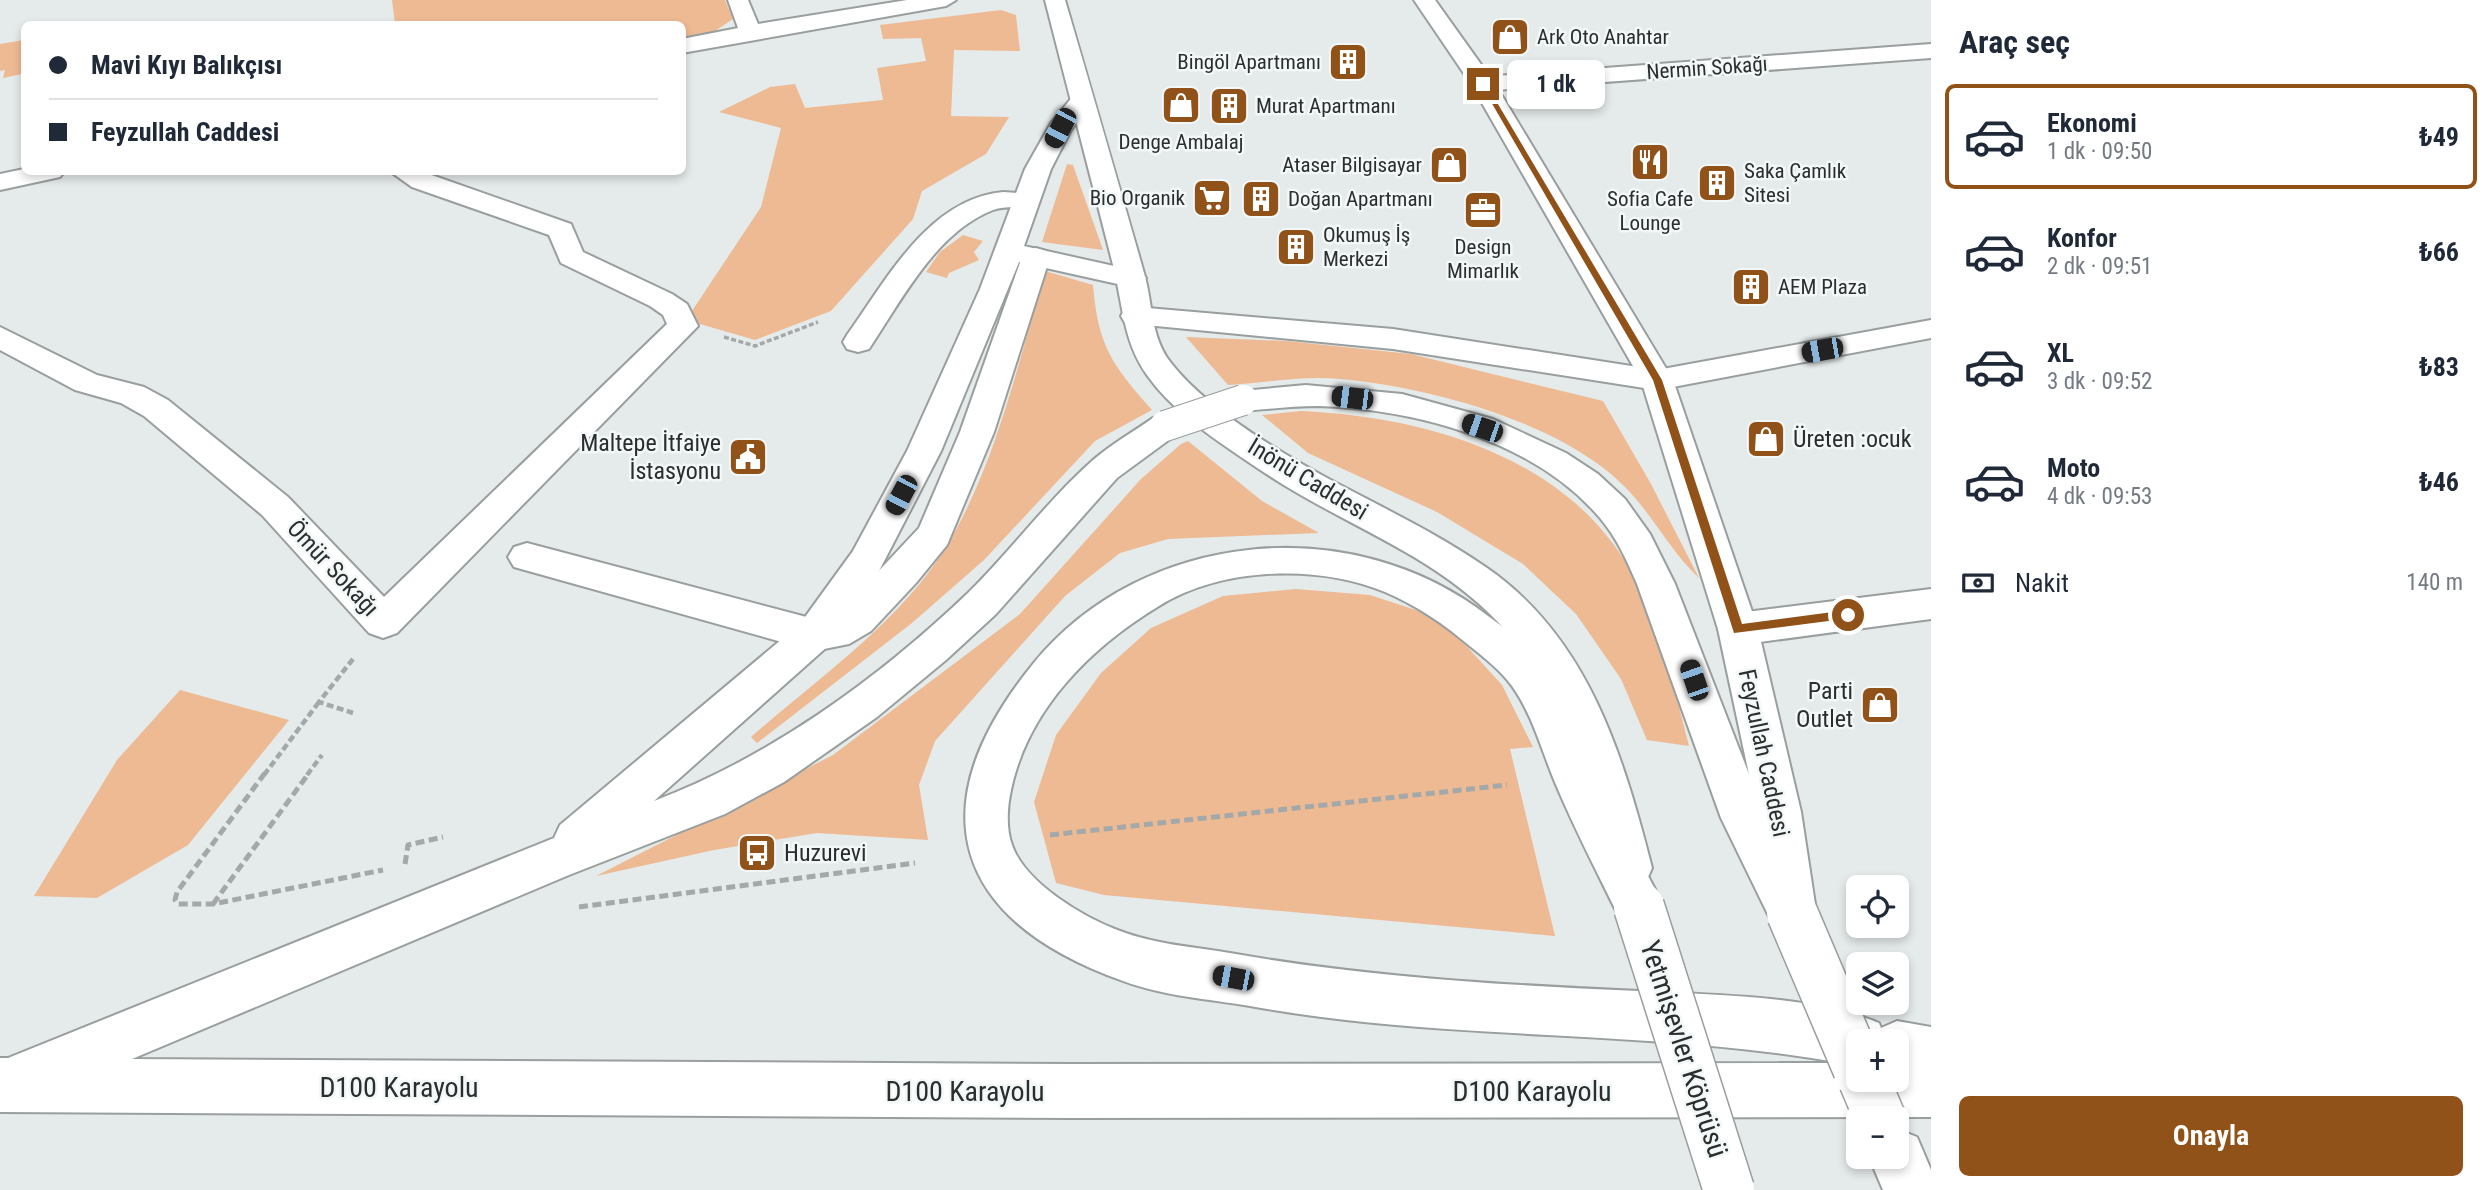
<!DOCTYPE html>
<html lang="tr">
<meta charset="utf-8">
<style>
:root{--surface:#fff;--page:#f2f2f3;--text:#1f2937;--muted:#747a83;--line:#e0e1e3;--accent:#915219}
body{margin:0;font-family:"Roboto Condensed",sans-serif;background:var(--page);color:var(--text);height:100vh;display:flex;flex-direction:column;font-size:26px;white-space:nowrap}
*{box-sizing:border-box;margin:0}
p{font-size:23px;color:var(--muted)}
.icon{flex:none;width:38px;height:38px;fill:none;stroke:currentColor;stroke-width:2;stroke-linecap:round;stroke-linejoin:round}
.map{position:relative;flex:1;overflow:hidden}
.panel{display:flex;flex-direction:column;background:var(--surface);width:560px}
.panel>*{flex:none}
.hud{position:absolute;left:21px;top:21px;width:665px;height:154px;border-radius:10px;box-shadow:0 4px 10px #0003;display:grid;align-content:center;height:154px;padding:0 28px;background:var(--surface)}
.fabs{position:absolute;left:1846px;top:875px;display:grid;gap:14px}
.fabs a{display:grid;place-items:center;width:63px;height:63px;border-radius:10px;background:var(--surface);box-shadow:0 4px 10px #0003;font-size:35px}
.end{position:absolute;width:32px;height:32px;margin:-16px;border:9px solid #915219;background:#fff;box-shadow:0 0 0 4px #fff}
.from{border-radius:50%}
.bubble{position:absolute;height:49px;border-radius:10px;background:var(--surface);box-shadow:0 4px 10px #0003;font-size:23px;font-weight:700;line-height:49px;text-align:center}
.car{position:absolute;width:21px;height:42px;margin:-21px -10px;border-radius:9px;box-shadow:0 0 5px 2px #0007;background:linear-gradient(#222 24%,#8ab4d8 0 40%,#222 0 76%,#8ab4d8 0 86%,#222 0)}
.hud b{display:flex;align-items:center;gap:24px;height:66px;font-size:26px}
.hud b+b{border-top:2px solid var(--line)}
.hud i{width:18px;height:18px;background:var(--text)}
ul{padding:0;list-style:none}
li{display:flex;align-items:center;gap:21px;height:105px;margin:0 14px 10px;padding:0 14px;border:4px solid transparent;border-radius:10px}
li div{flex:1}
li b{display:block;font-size:26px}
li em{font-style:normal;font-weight:700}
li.selected{border-color:var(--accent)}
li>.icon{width:63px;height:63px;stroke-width:1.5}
h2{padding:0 28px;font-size:32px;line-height:84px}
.pay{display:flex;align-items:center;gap:18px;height:77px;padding:0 28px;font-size:26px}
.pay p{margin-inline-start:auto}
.button{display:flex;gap:14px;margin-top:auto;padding:14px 28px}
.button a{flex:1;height:80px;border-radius:10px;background:var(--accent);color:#fff;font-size:28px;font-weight:700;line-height:80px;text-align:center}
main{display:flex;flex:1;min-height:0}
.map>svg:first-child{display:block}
</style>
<main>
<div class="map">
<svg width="1931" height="1190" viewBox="0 0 1931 1190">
<rect width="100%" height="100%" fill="#e5eaea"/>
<g fill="#eeba93">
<polygon points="392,0 725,0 733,19 706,37 683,41 682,24 395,24"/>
<polygon points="1001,10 1016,15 1020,51 954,50 951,116 1009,117 986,154 922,191 913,219 831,311 755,340 686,320 761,207 781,128 719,112 770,87 795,84 805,108 883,100 877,68 926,61 921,38 883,39 880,25"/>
<polygon points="24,40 22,74 3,78 5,70 0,71 0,44"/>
<polygon points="1067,164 1073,165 1103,250 1042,242"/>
<polygon points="963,235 983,241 974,252 979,260 949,273 947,278 926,272 940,252"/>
<path d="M1045 271 1093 285C1098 346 1112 365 1152 410L1095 441 984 560 912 623 757 743 751 737C816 680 901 621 946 547 995 467 1019 361 1045 271Z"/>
<path d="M1186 337 1287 341 1411 354 1603 401 1651 484 1699 578C1670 551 1653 515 1625 487 1561 422 1429 387 1340 379 1304 375 1264 383 1228 385Z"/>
<path d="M1301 411C1430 417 1576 459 1638 584 1663 635 1675 691 1689 746L1647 740 1621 679 1576 614 1523 564 1437 512 1308 453 1262 415Z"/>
<polygon points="1188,441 1262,501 1319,533 1168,539 1120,553 1065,596 935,741 919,785 928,840 817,833 714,850 596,876 833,755 1020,614 1141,479 1181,444"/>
<polygon points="1296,589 1370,595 1425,613 1461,640 1502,685 1533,747 1510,749 1555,936 1104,895 1056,883 1034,802 1056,735 1101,673 1151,628 1223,596"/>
<polygon points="180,690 289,720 188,845 97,898 34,896 117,760"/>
</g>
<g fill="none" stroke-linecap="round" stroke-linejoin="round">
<g stroke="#999e9e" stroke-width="4">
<g id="minor">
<polygon points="728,0 748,0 758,24 907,0 956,0 946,6 682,53 682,39 738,28"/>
<polygon points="1931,44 1931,58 1483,91 1475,89 1471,84 1475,79 1483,77"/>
<polygon points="24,169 24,172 64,172 60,177 0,190 0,174"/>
<polygon points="391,172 423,172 571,224 583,252 672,294 687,304 698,326 397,633 383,638 369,633 262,515 144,416 121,403 75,390 0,350 0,327 97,375 144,387 168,400 288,497 384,597 667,324 663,315 650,306 561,263 549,235 412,187"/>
<path d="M1003 192 1035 194 1039 200 1035 206C1022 209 1006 205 993 210 936 232 901 301 869 349L858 352 847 349 843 342 847 335C886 281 928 199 1003 192Z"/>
<polygon points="1036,248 1046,251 1050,257 994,432 947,545 916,583 871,631 849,644 814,651 514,567 508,557 514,547 527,543 814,619 828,618 843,609 919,528 960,432 1022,257 1026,251"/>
<polygon points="1136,307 1393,329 1657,370 1931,320 1931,338 1657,390 1393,349 1125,323 1121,316 1125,309"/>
<polygon points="1931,589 1931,619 1738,645 1724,640 1718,629 1724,618 1738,613"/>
</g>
</g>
<g stroke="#999e9e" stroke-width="4">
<g id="major">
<path d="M1045 0H1065C1092 91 1118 182 1144 273 1153 303 1150 337 1171 363 1206 408 1276 450 1327 478 1381 507 1437 533 1487 568 1588 638 1623 755 1652 868L1645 884 1629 890 1613 884 1606 868C1573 726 1546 636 1414 557 1365 528 1313 505 1265 473 1225 446 1176 416 1147 375 1122 340 1123 302 1112 261 1090 174 1067 87 1045 0Z"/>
<polygon points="1414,0 1435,0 1495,84 1673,380 1758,629 1801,812 1815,904 1808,920 1791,927 1774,920 1767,904 1757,812 1718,629 1641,380 1471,84"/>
<polygon points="1897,1129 1917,1137 1931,1170 1931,1190 1883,1190 1869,1157 1897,1157"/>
</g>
</g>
<g stroke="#999e9e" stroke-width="4">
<g id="highway">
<path d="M1082 93 1090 95 1094 100 1071 130 1051 169 1024 246 1141 272 1146 278 1141 284 1131 287 1019 262 941 451 879 571 828 646 654 801C770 757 878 679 968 593 1011 551 1047 501 1092 461 1110 445 1133 432 1153 418L1165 415 1177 418 1182 426 1177 434 1117 478 996 614 946 660 877 717 784 782 725 814 569 875 132 1059 1072 1064 1841 1063C1646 1028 1445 1042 1250 1006 1208 999 1163 996 1123 981 952 920 917 807 1033 664 1143 529 1352 510 1488 616 1506 629 1526 643 1540 661 1567 694 1579 738 1597 776 1614 815 1636 853 1656 891L1663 907 1656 923 1639 930 1622 923C1599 876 1574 828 1554 780 1541 748 1532 714 1512 686 1501 671 1486 659 1471 647 1445 625 1418 606 1385 592 1318 564 1222 567 1159 606 1091 647 1028 709 1011 790 1007 807 1006 829 1012 845 1025 883 1084 918 1120 931 1154 944 1193 947 1230 953 1365 977 1502 985 1639 991 1712 995 1812 995 1879 1023L1881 1028 1897 1021 1931 1027V1117L1072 1118 0 1112V1058H8L554 838 560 825 800 624 853 551 907 451 980 289 1025 169 1051 123 1074 95ZM1858 1041H1897V1080H1858Z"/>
<path d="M1306 385 1402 394 1493 419 1566 453 1598 474 1625 499 1650 534 1675 584 1766 818 1816 913 1809 929 1792 936 1775 929 1721 818 1637 584C1627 561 1617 538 1600 518 1535 441 1416 409 1318 406 1293 406 1268 409 1243 411L1231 408 1227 400 1231 392Z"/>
</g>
</g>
<polyline stroke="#a4a8a8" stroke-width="3.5" stroke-dasharray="5 2.5" stroke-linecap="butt" points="724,337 755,346 818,322"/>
<g stroke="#a4a8a8" stroke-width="4.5" stroke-dasharray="7 3.5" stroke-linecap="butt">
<polyline points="353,659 319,702 353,713"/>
<polyline points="264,775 319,702"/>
<polyline points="307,775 322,755"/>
</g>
<g stroke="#a4a8a8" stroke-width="5" stroke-dasharray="9 4.5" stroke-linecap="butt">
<polyline points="265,773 177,892 175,900 178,904 213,904 383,870"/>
<polyline points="1050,835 1507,785"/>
<polyline points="405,864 408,845 443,837"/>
<polyline points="213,904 309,773"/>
<polyline points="579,907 915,863"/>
</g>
<use href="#minor" fill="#fff" fill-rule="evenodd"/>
<use href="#major" fill="#fff" fill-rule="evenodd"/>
<use href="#highway" fill="#fff" fill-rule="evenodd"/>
<g stroke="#999e9e" stroke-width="53" stroke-linecap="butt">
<g id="major-bridge">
<polyline points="1639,907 1729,1190"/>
<polyline points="1792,913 1858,1068"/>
<polyline points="1864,1080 1880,1118"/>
</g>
</g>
<g stroke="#999e9e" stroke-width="32" stroke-linecap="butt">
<polyline id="highway-bridge" points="1165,426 1243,400"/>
</g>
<use href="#major-bridge" stroke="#fff" stroke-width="50"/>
<use href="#highway-bridge" stroke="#fff" stroke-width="30"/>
</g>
<polygon fill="#915219" points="1480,83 1486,84 1662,380 1742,624 1848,610 1854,615 1852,618 1734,633 1653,380"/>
<defs>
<g id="shop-square" transform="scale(2.0125)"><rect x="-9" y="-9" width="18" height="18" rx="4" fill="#915219" stroke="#f2f7f7"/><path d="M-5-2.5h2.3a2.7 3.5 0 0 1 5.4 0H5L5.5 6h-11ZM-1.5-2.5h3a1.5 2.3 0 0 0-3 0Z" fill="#fff"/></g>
<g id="building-square" transform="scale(2.0125)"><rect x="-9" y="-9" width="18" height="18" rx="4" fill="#915219" stroke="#f2f7f7"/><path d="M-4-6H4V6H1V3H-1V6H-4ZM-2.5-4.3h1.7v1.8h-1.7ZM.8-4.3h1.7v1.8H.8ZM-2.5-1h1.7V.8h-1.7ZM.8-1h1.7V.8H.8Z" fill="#fff"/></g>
<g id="restaurant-square" transform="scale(2.0125)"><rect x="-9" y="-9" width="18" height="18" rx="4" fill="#915219" stroke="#f2f7f7"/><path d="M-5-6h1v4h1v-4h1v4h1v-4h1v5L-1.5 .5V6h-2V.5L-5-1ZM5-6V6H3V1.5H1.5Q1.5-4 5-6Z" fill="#fff"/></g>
<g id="supermarket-square" transform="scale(2.0125)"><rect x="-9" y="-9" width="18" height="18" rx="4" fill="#915219" stroke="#f2f7f7"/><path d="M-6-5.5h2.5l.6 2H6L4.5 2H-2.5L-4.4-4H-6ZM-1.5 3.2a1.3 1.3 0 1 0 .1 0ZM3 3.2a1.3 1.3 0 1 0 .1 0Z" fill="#fff"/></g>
<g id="office-square" transform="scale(2.0125)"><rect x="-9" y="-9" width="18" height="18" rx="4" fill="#915219" stroke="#f2f7f7"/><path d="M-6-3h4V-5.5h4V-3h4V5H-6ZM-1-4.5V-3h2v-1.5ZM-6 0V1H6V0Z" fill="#fff"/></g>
<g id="civic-square" transform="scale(2.0125)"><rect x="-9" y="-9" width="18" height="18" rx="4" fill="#915219" stroke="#f2f7f7"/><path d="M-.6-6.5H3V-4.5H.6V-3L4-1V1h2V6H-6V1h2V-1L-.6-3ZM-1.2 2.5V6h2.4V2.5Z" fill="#fff"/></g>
<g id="bus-square" transform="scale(2.0125)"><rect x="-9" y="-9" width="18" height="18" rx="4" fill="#915219" stroke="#f2f7f7"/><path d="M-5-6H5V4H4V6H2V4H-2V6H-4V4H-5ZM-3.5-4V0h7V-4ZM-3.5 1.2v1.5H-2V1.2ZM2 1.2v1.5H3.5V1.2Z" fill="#fff"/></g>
</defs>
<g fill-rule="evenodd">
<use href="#shop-square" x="1510" y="37"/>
<use href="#building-square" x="1348" y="62"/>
<use href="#shop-square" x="1181" y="105"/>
<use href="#building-square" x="1229" y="106"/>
<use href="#restaurant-square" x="1650" y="162"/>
<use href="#shop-square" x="1449" y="165"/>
<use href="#building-square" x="1717" y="183"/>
<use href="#supermarket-square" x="1212" y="198"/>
<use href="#building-square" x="1261" y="199"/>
<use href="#office-square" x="1483" y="210"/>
<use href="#building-square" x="1296" y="247"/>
<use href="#building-square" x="1751" y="287"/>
<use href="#shop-square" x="1766" y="439"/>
<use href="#civic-square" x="748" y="457"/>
<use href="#shop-square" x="1880" y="705"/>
<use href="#bus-square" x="757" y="853"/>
</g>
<g text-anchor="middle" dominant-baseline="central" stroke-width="5" stroke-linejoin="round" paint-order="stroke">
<g font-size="21" fill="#2c2e2e" stroke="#f2f7f7" text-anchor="start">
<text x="1537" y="37">Ark Oto Anahtar</text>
<text x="1321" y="62" text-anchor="end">Bingöl Apartmanı</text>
<text x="1256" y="106">Murat Apartmanı</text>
<text x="1181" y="142" text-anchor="middle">Denge Ambalaj</text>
<text x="1422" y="165" text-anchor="end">Ataser Bilgisayar</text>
<text x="1744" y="171">Saka Çamlık<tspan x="1744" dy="24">Sitesi</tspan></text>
<text x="1185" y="198" text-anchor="end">Bio Organik</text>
<text x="1288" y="199">Doğan Apartmanı</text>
<text x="1650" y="199" text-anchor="middle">Sofia Cafe<tspan x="1650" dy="24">Lounge</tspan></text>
<text x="1323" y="235">Okumuş İş<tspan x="1323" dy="24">Merkezi</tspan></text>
<text x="1483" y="247" text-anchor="middle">Design<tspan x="1483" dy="24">Mimarlık</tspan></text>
<text x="1778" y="287">AEM Plaza</text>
</g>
<g font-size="21" fill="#2c2e2e" stroke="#f2f7f7">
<text transform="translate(1707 68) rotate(-4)">Nermin Sokağı</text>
</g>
<g font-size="24" fill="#2c2e2e" stroke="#f2f7f7" text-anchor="start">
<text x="1793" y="439">Üreten :ocuk</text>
<text x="721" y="443" text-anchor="end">Maltepe İtfaiye<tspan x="721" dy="28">İstasyonu</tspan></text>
<text x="1853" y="691" text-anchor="end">Parti<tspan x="1853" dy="28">Outlet</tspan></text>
<text x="784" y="853">Huzurevi</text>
</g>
<g font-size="24" fill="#2c2e2e" stroke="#f2f7f7">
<text transform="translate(1308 479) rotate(31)">İnönü Caddesi</text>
<text transform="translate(333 568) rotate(47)">Ömür Sokağı</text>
<text transform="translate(1764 753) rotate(78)">Feyzullah Caddesi</text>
</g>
<g font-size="28" fill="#2c2e2e" stroke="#f2f7f7">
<text transform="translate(1684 1049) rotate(72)">Yetmişevler Köprüsü</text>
<text x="399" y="1087">D100 Karayolu</text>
<text x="965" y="1091">D100 Karayolu</text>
<text x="1532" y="1091">D100 Karayolu</text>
</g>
</g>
</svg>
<div class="fabs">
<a><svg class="icon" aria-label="locate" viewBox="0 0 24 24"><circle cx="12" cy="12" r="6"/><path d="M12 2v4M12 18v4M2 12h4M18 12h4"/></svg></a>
<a><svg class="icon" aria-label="layers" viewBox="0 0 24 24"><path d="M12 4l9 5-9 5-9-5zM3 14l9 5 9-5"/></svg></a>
<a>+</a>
<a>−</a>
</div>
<i class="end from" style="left:1848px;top:615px"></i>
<i class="end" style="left:1483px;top:84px"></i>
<div class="bubble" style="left:1507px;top:60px;width:98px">1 dk</div>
<i class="car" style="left:1060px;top:128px;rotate:208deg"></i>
<i class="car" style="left:1822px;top:350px;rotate:260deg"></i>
<i class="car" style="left:1352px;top:398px;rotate:277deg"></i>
<i class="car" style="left:1482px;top:428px;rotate:289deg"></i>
<i class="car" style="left:901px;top:495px;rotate:208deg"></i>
<i class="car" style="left:1694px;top:680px;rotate:341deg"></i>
<i class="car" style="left:1233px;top:978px;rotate:281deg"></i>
<div class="hud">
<b><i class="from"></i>Mavi Kıyı Balıkçısı</b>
<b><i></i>Feyzullah Caddesi</b>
</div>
</div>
<section class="panel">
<h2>Araç seç</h2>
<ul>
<li class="selected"><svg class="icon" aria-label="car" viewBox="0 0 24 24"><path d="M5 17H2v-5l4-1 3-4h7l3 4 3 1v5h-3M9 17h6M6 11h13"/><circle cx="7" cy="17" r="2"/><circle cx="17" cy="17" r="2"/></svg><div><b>Ekonomi</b><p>1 dk · 09:50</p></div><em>₺49</em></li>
<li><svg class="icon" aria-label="car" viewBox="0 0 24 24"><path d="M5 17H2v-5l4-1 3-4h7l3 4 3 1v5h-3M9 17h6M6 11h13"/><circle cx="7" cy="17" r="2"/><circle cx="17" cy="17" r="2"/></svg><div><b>Konfor</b><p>2 dk · 09:51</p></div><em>₺66</em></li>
<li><svg class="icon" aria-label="car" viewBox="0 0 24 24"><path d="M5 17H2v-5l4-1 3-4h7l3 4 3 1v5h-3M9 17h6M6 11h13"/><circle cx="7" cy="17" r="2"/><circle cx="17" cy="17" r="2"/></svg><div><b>XL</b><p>3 dk · 09:52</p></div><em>₺83</em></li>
<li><svg class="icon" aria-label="car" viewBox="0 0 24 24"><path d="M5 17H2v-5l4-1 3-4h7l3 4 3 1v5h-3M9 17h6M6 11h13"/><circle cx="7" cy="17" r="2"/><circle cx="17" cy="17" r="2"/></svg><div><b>Moto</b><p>4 dk · 09:53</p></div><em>₺46</em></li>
</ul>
<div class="pay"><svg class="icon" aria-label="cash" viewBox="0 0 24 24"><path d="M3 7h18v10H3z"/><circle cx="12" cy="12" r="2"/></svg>Nakit<p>140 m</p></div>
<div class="button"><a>Onayla</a></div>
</section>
</main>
